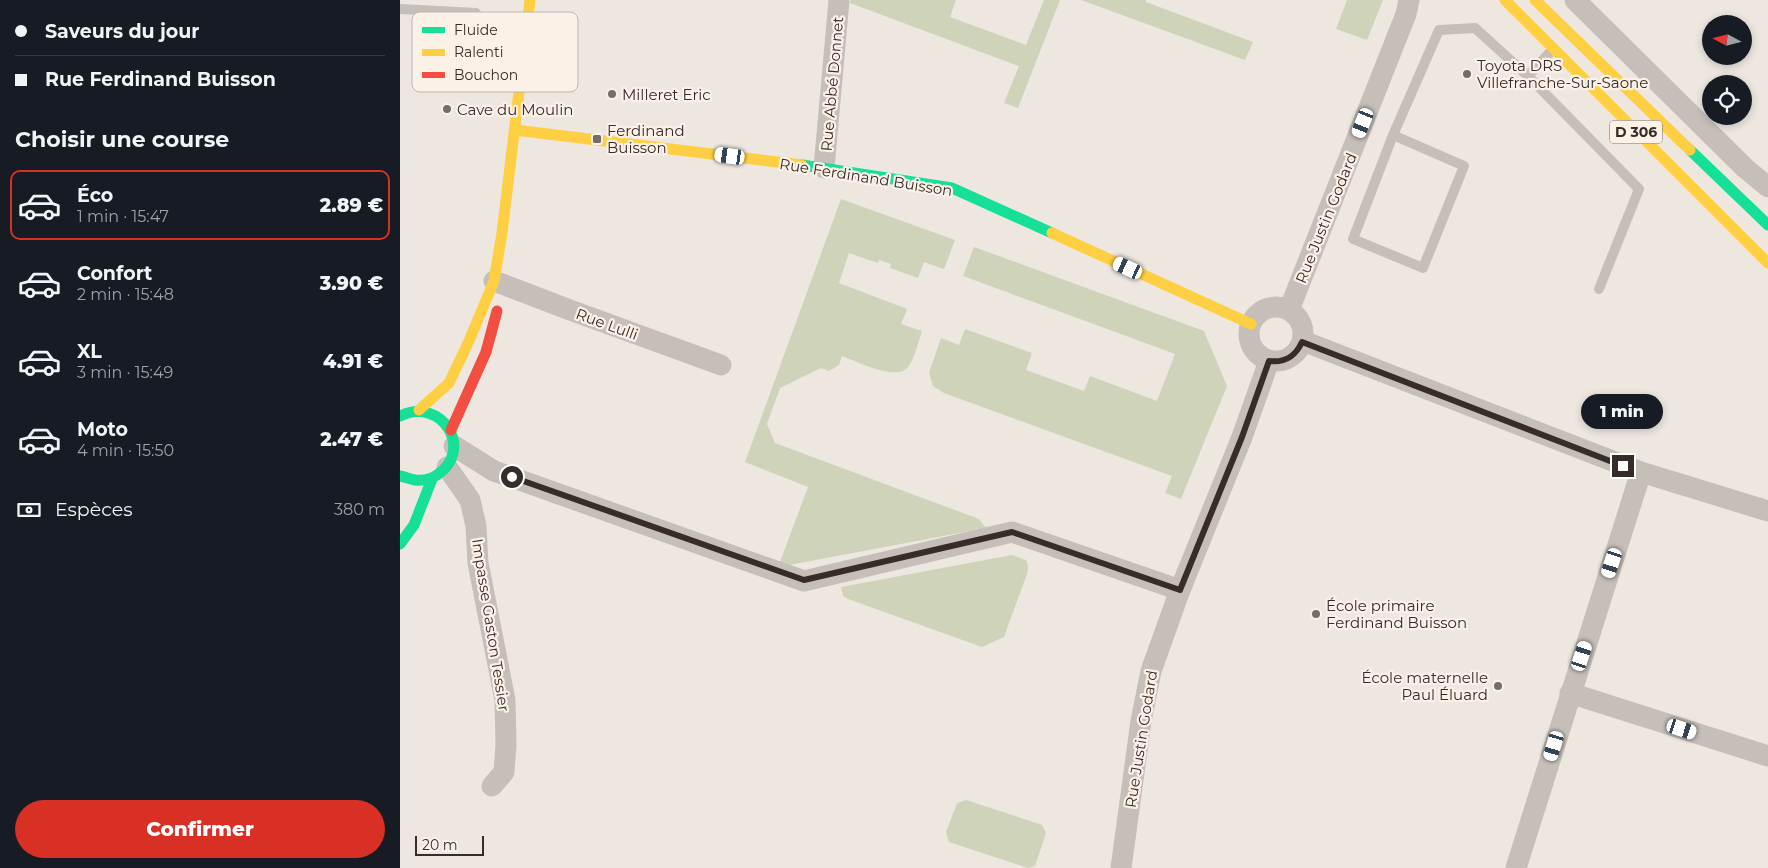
<!DOCTYPE html>
<html lang="fr">
<meta charset="utf-8">
<style>
:root{--surface:#171b24;--page:#242831;--text:#f1f3f6;--muted:#9ea1a6;--line:#363941;--accent:#d93025}
body{margin:0;font-family:Montserrat,sans-serif;background:var(--page);color:var(--text);height:100vh;display:flex;flex-direction:column;font-size:19px;white-space:nowrap}
*{box-sizing:border-box;margin:0}
p{font-size:16px;color:var(--muted)}
.icon{flex:none;width:28px;height:28px;fill:none;stroke:currentColor;stroke-width:2;stroke-linecap:round;stroke-linejoin:round}
.map{position:relative;flex:1;overflow:hidden}
.details{display:flex;flex-direction:column;background:var(--surface);width:400px}
.details>*{flex:none}
.banner{display:grid;align-content:center;height:110px;padding:0 15px;background:var(--surface)}
.needle{width:32px;rotate:277deg}
.controls{position:absolute;left:1302px;top:15px;display:grid;gap:10px}
.controls a{display:grid;place-items:center;width:50px;height:50px;border-radius:50%;background:var(--surface);box-shadow:0 2px 8px #0003;font-size:25px}
.scale{position:absolute;left:15px;bottom:12px;width:69px;box-sizing:border-box;padding-left:5px;border:2px solid #372c27;border-top:0;font-size:14px;line-height:18px;white-space:nowrap;color:#372c27;-webkit-text-stroke:4px #fbf1e7;paint-order:stroke}
.end{position:absolute;width:22px;height:22px;margin:-11px;border:6px solid #372c27;background:#fff;box-shadow:0 0 0 2px #fff}
.from{border-radius:50%}
.bubble{position:absolute;height:35px;border-radius:18px;background:var(--surface);box-shadow:0 2px 8px #0003;font-size:16px;font-weight:800;line-height:35px;text-align:center}
.car{position:absolute;width:15px;height:30px;margin:-15px -8px;border-radius:6px;box-shadow:0 0 4px 1px #0007;background:linear-gradient(#fff 24%,#345 0 40%,#fff 0 76%,#345 0 86%,#fff 0)}
.banner b{display:flex;align-items:center;gap:18px;height:48px;font-size:19px}
.banner b+b{border-top:1px solid var(--line)}
.banner i{width:12px;height:12px;background:var(--text)}
ul{padding:0;list-style:none}
li{display:flex;align-items:center;gap:15px;height:70px;margin:0 10px 8px;padding:0 5px;border:2px solid transparent;border-radius:10px}
li div{flex:1}
li b{display:block;font-size:19px}
li em{font-style:normal;font-weight:800}
li.active{border-color:var(--accent)}
li>.icon{width:45px;height:45px;stroke-width:1.5}
h2{padding:0 15px;font-size:22px;line-height:60px}
.pay{display:flex;align-items:center;gap:12px;height:55px;padding:0 15px;font-size:19px}
.pay p{margin-inline-start:auto}
.primary-button{display:flex;gap:10px;margin-top:auto;padding:10px 15px}
.primary-button a{flex:1;height:58px;border-radius:30px;background:var(--accent);color:#fff;font-size:20px;font-weight:800;line-height:58px;text-align:center}
main{display:flex;flex:1;min-height:0}
.map>svg:first-child{display:block}
</style>
<main>
<section class="details">
<div class="banner">
<b><i class="from"></i>Saveurs du jour</b>
<b><i></i>Rue Ferdinand Buisson</b>
</div>
<h2>Choisir une course</h2>
<ul>
<li class="active"><svg class="icon" aria-label="car" viewBox="0 0 24 24"><path d="M5 17H2v-5l4-1 3-4h7l3 4 3 1v5h-3M9 17h6M6 11h13"/><circle cx="7" cy="17" r="2"/><circle cx="17" cy="17" r="2"/></svg><div><b>Éco</b><p>1 min · 15:47</p></div><em>2.89 €</em></li>
<li><svg class="icon" aria-label="car" viewBox="0 0 24 24"><path d="M5 17H2v-5l4-1 3-4h7l3 4 3 1v5h-3M9 17h6M6 11h13"/><circle cx="7" cy="17" r="2"/><circle cx="17" cy="17" r="2"/></svg><div><b>Confort</b><p>2 min · 15:48</p></div><em>3.90 €</em></li>
<li><svg class="icon" aria-label="car" viewBox="0 0 24 24"><path d="M5 17H2v-5l4-1 3-4h7l3 4 3 1v5h-3M9 17h6M6 11h13"/><circle cx="7" cy="17" r="2"/><circle cx="17" cy="17" r="2"/></svg><div><b>XL</b><p>3 min · 15:49</p></div><em>4.91 €</em></li>
<li><svg class="icon" aria-label="car" viewBox="0 0 24 24"><path d="M5 17H2v-5l4-1 3-4h7l3 4 3 1v5h-3M9 17h6M6 11h13"/><circle cx="7" cy="17" r="2"/><circle cx="17" cy="17" r="2"/></svg><div><b>Moto</b><p>4 min · 15:50</p></div><em>2.47 €</em></li>
</ul>
<div class="pay"><svg class="icon" aria-label="cash" viewBox="0 0 24 24"><path d="M3 7h18v10H3z"/><circle cx="12" cy="12" r="2"/></svg>Espèces<p>380 m</p></div>
<div class="primary-button"><a>Confirmer</a></div>
</section>
<div class="map">
<svg width="1368" height="868" viewBox="0 0 1368 868">
<rect width="100%" height="100%" fill="#ede7e0"/>
<g fill="#cfd3b9">
<polygon points="451,0 556,0 550,17 626,45 644,0 660,0 618,108 604,103 619,66 450,3"/>
<polygon points="681,0 746,0 746,2 853,42 845,60"/>
<polygon points="947,0 983,0 967,40 936,29"/>
<path d="M441 199 555 240 544 269 524 262 518 278 490 268 491 264 479 260 478 263 449 253 439 283 507 309 501 324 522 331C518 342 515 358 508 367 497 382 456 361 442 356L439 365 429 371 421 368 380 388 367 424 375 443 579 519 586 528 389 565 380 562 408 487 345 462Z"/>
<polygon points="574,247 804,331 827,386 781,499 765,493 772,476 544,393 533,386 529,373 541,338 559,345 565,329 632,353 626,370 684,391 690,376 757,401 775,354 563,276"/>
<polygon points="612,555 626,560 628,565 628,571 604,637 582,647 448,599 443,596 441,587"/>
<polygon points="566,800 642,825 646,833 635,866 628,868 549,842 546,832 557,803"/>
</g>
<g fill="none" stroke-linecap="round" stroke-linejoin="round">
<g stroke="#c6bfb9" stroke-width="10">
<polyline points="0,9 76,13"/>
<polyline points="1153,49 1128,76 1239,189 1199,289"/>
<polyline points="993,135 1064,166 1023,268 953,239 993,135 1039,30 1075,28 1128,76"/>
</g>
<g stroke="#c6bfb9" stroke-width="21">
<polyline points="1175,0 1345,168 1368,187"/>
<polyline points="424,168 439,0"/>
<polyline points="94,281 170,310 321,365"/>
<circle cx="876" cy="334" r="27"/>
<polyline points="889,310 1006,14 1009,0"/>
<polyline points="903,341 1241,472 1368,511"/>
<polyline points="54,446 94,471 404,581 612,532 780,590"/>
<polyline points="47,467 70,500 76,526 78,563 105,700 106,745 104,772 92,786"/>
<polyline points="1170,693 1368,756"/>
<polyline points="721,868 741,721 751,671 780,590 842,437 869,361"/>
<polyline points="1116,868 1241,472"/>
</g>
<g stroke="#16e098" stroke-width="11">
<polyline points="1290,150 1368,225"/>
<polyline points="402,165 552,188 652,233"/>
<path d="M0 416C42 396 75 450 37 475 31 479 23 481 15 480 10 479 5 477 0 476"/>
<polyline points="0,544 14,525 32,479"/>
</g>
<g stroke="#ffcf43" stroke-width="11">
<polyline points="1105,0 1368,263"/>
<polyline points="1135,0 1290,150"/>
<polyline points="115,130 402,165"/>
<polyline points="652,233 851,324"/>
<polyline points="19,410 49,383 69,341 94,281 102,233 130,0"/>
</g>
<polyline stroke="#f24e42" stroke-width="11" points="51,430 86,352 97,311"/>
</g>
<g fill="none" stroke-linecap="round" stroke-linejoin="round">
<path stroke="#372c27" stroke-width="6" d="M112 477 404 580 612 532 780 590 842 437 869 361C885 363 895 357 902 342L1223 466"/>
</g>
<g fill="#776d68" stroke="#fbf1e7" stroke-width="2">
<circle cx="1067" cy="74" r="5"/>
<circle cx="212" cy="94" r="5"/>
<circle cx="47" cy="109" r="5"/>
<rect x="192" y="134" width="10" height="10" rx="2.5"/>
<circle cx="916" cy="614" r="5"/>
<circle cx="1098" cy="686" r="5"/>
</g>
<g text-anchor="middle" dominant-baseline="central" stroke-width="4.5" stroke-linejoin="round" paint-order="stroke">
<rect fill="#fbf1e7" stroke="#726761" stroke-width="1" x="1210" y="120.5" width="52" height="23" rx="4"/>
<g font-size="14" font-weight="bold" fill="#372c27">
<text x="1236" y="132">D 306</text>
</g>
<g font-size="15" fill="#372c27" stroke="#fbf1e7" text-anchor="start">
<text x="1077" y="65">Toyota DRS<tspan x="1077" dy="17">Villefranche-Sur-Saone</tspan></text>
<text x="222" y="94">Milleret Eric</text>
<text x="57" y="109">Cave du Moulin</text>
<text x="207" y="130">Ferdinand<tspan x="207" dy="17">Buisson</tspan></text>
<text x="926" y="605">École primaire<tspan x="926" dy="17">Ferdinand Buisson</tspan></text>
<text x="1088" y="677" text-anchor="end">École maternelle<tspan x="1088" dy="17">Paul Éluard</tspan></text>
</g>
<g font-size="15" fill="#372c27" stroke="#fbf1e7">
<text transform="translate(432 84) rotate(-85)">Rue Abbé Donnet</text>
<text transform="translate(466 177) rotate(9)">Rue Ferdinand Buisson</text>
<text transform="translate(926 218) rotate(-68)">Rue Justin Godard</text>
<text transform="translate(207 324) rotate(20)">Rue Lulli</text>
<text transform="translate(91 625) rotate(81)">Impasse Gaston Tessier</text>
<text transform="translate(741 739) rotate(-81)">Rue Justin Godard</text>
</g>
</g>
<rect x="12" y="12" width="166" height="80" rx="8" fill="#fbf1e7" stroke="#c0b6ad" stroke-width="1"/>
<rect x="22" y="27" width="23" height="6" fill="#16e098"/>
<rect x="22" y="49" width="23" height="7" fill="#ffcf43"/>
<rect x="22" y="72" width="23" height="6" fill="#f24e42"/>
<g font-size="14" fill="#372c27">
<text x="54" y="35">Fluide</text>
<text x="54" y="57">Ralenti</text>
<text x="54" y="80">Bouchon</text>
</g>
</svg>
<div class="controls">
<a><svg class="needle" viewBox="-14 -14 28 28"><path d="M0-13l5 13h-10z" fill="#e53935"/><path d="M0 13l5-13h-10z" fill="#9ea1a6"/></svg></a>
<a><svg class="icon" aria-label="locate" viewBox="0 0 24 24"><circle cx="12" cy="12" r="6"/><path d="M12 2v4M12 18v4M2 12h4M18 12h4"/></svg></a>
</div>
<div class="scale">20 m</div>
<i class="end from" style="left:112px;top:477px"></i>
<i class="end" style="left:1223px;top:466px"></i>
<div class="bubble" style="left:1181px;top:394px;width:82px">1 min</div>
<i class="car" style="left:963px;top:123px;rotate:202deg"></i>
<i class="car" style="left:330px;top:156px;rotate:278deg"></i>
<i class="car" style="left:728px;top:268px;rotate:295deg"></i>
<i class="car" style="left:1212px;top:563px;rotate:198deg"></i>
<i class="car" style="left:1182px;top:656px;rotate:18deg"></i>
<i class="car" style="left:1282px;top:729px;rotate:108deg"></i>
<i class="car" style="left:1154px;top:746px;rotate:197deg"></i>
</div>
</main>
